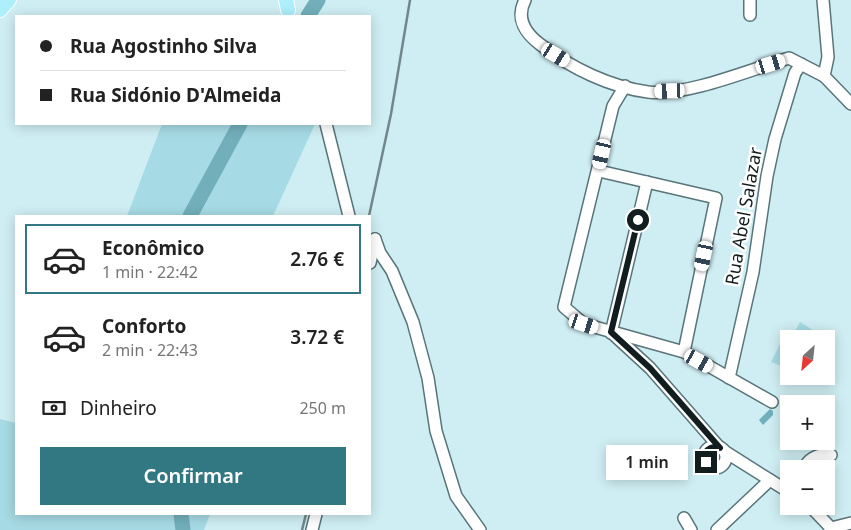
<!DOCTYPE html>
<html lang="pt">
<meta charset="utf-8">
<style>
:root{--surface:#fff;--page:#f6f6f6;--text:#222;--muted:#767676;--line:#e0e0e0;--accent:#317883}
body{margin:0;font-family:"Noto Sans",sans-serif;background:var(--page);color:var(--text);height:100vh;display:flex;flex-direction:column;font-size:19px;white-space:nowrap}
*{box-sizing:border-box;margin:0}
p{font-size:16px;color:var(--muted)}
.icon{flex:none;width:28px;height:28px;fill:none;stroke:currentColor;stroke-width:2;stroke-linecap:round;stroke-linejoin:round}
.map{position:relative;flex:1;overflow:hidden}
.panel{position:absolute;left:15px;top:215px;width:356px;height:300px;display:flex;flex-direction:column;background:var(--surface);border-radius:0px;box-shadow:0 2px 12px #0003}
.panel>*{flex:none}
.guide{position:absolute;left:15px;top:15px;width:356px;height:110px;border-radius:0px;box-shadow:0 2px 12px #0003;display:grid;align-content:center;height:110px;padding:0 25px;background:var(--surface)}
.needle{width:32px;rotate:207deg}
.fabs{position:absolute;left:780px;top:330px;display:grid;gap:10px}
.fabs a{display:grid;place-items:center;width:55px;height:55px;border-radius:0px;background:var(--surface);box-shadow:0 2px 12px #0003;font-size:25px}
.end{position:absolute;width:22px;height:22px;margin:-11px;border:6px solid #121d20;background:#fff;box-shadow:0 0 0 2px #fff}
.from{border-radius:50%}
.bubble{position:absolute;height:35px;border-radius:0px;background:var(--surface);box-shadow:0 2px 12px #0003;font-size:16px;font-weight:600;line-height:35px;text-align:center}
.car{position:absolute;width:15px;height:30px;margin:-15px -8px;border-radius:6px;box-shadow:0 0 4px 1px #0007;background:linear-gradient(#fff 24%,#345 0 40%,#fff 0 76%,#345 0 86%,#fff 0)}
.guide b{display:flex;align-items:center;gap:18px;height:48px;font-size:19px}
.guide b+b{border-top:1px solid var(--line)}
.guide i{width:12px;height:12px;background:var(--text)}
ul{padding:9px 0 0;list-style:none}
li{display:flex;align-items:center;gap:15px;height:70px;margin:0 10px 8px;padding:0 15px;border:2px solid transparent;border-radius:0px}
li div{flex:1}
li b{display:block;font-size:19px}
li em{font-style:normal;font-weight:600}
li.selected{border-color:var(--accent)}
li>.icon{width:45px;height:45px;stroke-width:1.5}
.pay{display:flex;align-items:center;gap:12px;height:55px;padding:0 25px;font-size:19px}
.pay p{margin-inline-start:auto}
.button{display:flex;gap:10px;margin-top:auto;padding:10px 25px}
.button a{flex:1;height:58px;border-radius:0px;background:var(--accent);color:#fff;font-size:20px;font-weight:600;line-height:58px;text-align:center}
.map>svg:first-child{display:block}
</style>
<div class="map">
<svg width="851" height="530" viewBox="0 0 851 530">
<rect width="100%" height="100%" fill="#cfeef3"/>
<g fill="#a6dae4">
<polygon points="162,124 315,124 273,216 127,216"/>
<polygon points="800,322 819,334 816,339 791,339"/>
<polygon points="782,340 789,342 789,369 771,362"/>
<polygon points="0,419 16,423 16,514 210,514 204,530 0,530"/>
</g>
<polygon fill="#72afba" points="770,409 773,411 773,415 763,425 759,420"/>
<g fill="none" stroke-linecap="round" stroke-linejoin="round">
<g stroke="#72afba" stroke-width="15">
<polyline points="308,16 318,0"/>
<polyline points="190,216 240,124"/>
<polyline points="181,514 183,530"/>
</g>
<g stroke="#59757a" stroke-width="14">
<g id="minor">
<path d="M525 0C515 19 526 34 541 45 571 68 610 87 648 92 685 97 752 69 789 58L824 76"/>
<polyline points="823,0 828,57 824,76 851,104"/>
<polyline points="750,15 750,0"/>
<polyline points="625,86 613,106 564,307 584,324 684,352 772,402"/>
<polyline points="326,124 349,216"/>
<polyline points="599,171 716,198 684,352"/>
<polyline points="375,239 380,253 392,271 413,322 428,378 436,431 456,496 480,530"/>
<polyline points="370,263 375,239"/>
<polyline points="611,333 647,182"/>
<polyline points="613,334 650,368 720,448"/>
<polyline points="729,378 753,272 767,176 775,139 795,73 801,64"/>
<circle cx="715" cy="457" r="11"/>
<polyline points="724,451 789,492"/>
<path d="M804 469C809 457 818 454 831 455"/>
<polyline points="810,506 831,528"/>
<polyline points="684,518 691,530"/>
<polyline points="312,530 316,514"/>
<polyline points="717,530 770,480"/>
<polyline points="830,530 831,528 851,523"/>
</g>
</g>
<g stroke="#fff" stroke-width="16">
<g id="major">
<polyline points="286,0 288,10"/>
<polyline points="0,10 9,0"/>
</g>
</g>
<use href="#minor" stroke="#fff" stroke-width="11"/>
<use href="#major" stroke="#adeffb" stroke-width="14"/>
<g stroke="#72878b" stroke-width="2.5">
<polyline points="369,216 391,114 410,0"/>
<polyline points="302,530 306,514"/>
</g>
</g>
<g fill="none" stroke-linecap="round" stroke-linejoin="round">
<path stroke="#121d20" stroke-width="6" d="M638 220 611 332 650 368 720 448C710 445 702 451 706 462"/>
</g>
<g text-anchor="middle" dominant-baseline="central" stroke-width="5" stroke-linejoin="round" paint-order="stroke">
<g font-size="18" fill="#121d20" stroke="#fff">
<text transform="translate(743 216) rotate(-80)">Rua Abel Salazar</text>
</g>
</g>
</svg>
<div class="fabs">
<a><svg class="needle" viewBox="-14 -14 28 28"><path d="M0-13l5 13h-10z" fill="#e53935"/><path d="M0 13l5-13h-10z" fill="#767676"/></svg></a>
<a>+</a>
<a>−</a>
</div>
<i class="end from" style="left:638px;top:220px"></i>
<i class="end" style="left:706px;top:462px"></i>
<div class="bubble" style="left:606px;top:445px;width:82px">1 min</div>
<i class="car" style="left:556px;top:55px;rotate:121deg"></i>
<i class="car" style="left:771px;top:64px;rotate:73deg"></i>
<i class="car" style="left:670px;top:91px;rotate:268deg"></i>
<i class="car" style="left:602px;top:154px;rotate:193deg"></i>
<i class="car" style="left:704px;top:256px;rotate:192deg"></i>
<i class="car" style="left:584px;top:324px;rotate:108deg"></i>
<i class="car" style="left:699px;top:361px;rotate:119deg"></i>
<div class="guide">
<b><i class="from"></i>Rua Agostinho Silva</b>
<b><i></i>Rua Sidónio D'Almeida</b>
</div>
<section class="panel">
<ul>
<li class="selected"><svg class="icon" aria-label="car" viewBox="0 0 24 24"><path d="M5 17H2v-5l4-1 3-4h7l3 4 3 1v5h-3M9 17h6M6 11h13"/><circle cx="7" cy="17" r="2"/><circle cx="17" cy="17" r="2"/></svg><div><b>Econômico</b><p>1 min · 22:42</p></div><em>2.76 €</em></li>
<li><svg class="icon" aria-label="car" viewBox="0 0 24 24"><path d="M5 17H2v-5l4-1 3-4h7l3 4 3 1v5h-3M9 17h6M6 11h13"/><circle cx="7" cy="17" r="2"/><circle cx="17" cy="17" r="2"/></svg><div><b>Conforto</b><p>2 min · 22:43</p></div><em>3.72 €</em></li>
</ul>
<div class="pay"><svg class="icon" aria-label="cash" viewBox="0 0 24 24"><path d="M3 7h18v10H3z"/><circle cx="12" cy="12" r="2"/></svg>Dinheiro<p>250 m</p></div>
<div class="button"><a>Confirmar</a></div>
</section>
</div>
